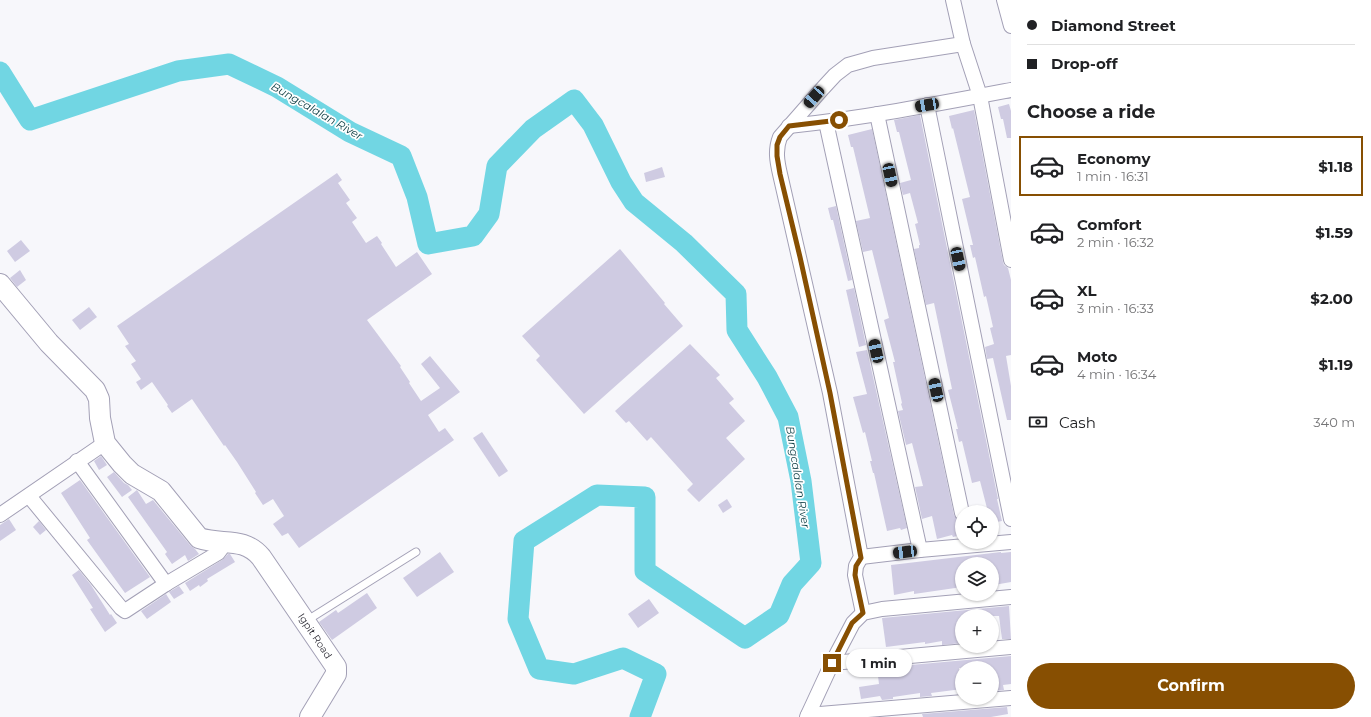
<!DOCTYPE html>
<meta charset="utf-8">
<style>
:root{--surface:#fff;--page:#f2f2f2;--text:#202124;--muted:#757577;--line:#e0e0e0;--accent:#874f02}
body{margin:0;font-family:Montserrat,sans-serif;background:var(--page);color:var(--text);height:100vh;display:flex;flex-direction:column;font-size:15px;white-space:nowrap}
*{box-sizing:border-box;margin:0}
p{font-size:13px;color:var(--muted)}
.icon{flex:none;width:22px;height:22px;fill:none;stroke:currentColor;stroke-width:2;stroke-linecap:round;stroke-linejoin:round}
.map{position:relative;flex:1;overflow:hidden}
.panel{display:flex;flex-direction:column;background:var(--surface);width:360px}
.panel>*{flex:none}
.hud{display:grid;align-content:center;height:88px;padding:0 16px;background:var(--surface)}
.buttons{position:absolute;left:955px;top:505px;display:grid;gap:8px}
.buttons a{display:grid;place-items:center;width:44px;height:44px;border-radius:50%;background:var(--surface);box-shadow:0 1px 3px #0004;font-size:20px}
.end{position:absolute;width:18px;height:18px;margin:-9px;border:5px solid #874f02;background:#fff;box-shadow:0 0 0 2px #fff}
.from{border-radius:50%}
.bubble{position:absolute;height:28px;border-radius:14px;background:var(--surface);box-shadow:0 1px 3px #0004;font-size:13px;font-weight:700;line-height:28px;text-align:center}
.car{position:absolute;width:12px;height:24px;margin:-12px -6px;border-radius:5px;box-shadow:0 0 3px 1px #0007;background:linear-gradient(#222 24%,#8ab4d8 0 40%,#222 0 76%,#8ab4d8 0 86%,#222 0)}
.hud b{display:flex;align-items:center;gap:14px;height:38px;font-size:15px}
.hud b+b{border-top:1px solid var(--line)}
.hud i{width:10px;height:10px;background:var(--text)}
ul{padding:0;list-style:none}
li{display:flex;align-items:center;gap:12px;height:60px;margin:0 8px 6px;padding:0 8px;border:2px solid transparent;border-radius:0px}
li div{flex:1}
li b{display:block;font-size:15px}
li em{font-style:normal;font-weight:700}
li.selected{border-color:var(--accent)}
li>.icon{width:36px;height:36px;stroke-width:1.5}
h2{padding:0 16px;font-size:18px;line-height:48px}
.pay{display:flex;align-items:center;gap:10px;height:44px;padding:0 16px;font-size:15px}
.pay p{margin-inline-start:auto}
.cta{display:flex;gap:8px;margin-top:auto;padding:8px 16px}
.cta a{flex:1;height:46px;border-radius:24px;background:var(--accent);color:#fff;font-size:16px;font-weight:700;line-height:46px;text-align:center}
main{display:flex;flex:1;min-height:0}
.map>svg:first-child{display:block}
</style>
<main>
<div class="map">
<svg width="1011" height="717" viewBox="0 0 1011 717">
<rect width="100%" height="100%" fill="#f7f7fb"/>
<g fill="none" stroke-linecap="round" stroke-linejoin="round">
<polyline stroke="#71d6e3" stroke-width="21" points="0,72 30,120 178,71 229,64 277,87 350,132 401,156 417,197 428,244 473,236 489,214 497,166 533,129 574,100 593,125 621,182 634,202 684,243 736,294 737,330 767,377 788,417 801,481 811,563 792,584 779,615 745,638 645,571 645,497 597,495 524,541 518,619 539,669 574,674 623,658 656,674 640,717"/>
</g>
<g fill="#cfcbe2">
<polygon points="1009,104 1011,111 1011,138 1007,138 1003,119 1001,119 998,107"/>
<polygon points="974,110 1003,262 1004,265 1008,268 1011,280 1011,355 1006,356 1011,386 1011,420 1007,420 993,358 987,359 985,347 994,344 990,328 993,327 986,296 984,297 975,257 973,258 970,245 973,245 962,199 970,197 953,128 952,129 949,116"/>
<polygon points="920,115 998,499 997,499 1002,521 992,523 992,512 988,512 980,481 972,483 962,441 959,442 956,429 958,429 948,390 952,389 934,303 926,305 914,249 919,248 919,245 920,245 915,224 918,223 910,193 903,195 900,183 911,180 899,132 897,132 894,120"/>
<polygon points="872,129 954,515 960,522 962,522 962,535 953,537 952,535 937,539 932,516 922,519 915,487 923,486 912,443 906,445 898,411 903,410 901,404 902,403 893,362 895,362 884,320 889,318 872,250 863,252 856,221 870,218 853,147 851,147 848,135"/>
<polygon points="662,167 665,177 646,182 644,173"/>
<polygon points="337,173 342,180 338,183 350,200 346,203 357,218 352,222 366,243 377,236 382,243 381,244 396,267 417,252 432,274 367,320 401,366 400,367 410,382 409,383 421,401 440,388 421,364 430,356 460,392 428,415 439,432 445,428 454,440 299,548 288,533 282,536 273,524 284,516 273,499 263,505 255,493 256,492 237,462 225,445 224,446 192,399 172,413 167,406 168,405 152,382 141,390 136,382 141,379 131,364 136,361 125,346 129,344 117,326"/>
<polygon points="836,206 852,280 848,281 833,220 831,220 828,208"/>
<polygon points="21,240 30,251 15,262 7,251"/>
<polygon points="620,249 665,303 664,304 683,326 584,414 536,360 540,356 522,336"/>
<polygon points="20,270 26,280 17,287 10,278"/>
<polygon points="854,288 866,345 859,347 846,290"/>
<polygon points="89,307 97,317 80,330 72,320"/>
<polygon points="690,344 720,375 716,378 734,399 729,403 745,421 726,438 745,459 699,502 687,490 693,484 651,437 647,441 629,421 626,423 615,411"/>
<polygon points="867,350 907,528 901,530 900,528 887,531 874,473 873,473 870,461 872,461 865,432 863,433 853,397 867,394 856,352"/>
<polygon points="482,432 508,471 499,477 473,438"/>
<polygon points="101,456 107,465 99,470 94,461"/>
<polygon points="114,472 124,483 128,485 132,490 122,497 107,477"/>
<polygon points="80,480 150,577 125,593 87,540 90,538 61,493"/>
<polygon points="137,490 146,504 153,500 190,545 195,549 199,554 188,561 185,555 172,564 165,554 167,552 128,497"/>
<polygon points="727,499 732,507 723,513 718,505"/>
<polygon points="9,519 16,530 0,541 0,525"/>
<polygon points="39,521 46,530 40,535 33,527"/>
<polygon points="440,552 454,572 417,597 403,578"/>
<polygon points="1001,552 1001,553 1011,552 1011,582 994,585 992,564 962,564 962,587 914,594 914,591 894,595 891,565"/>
<polygon points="228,554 230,554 235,562 207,579 208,581 200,587 199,585 190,591 185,583 222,560"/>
<polygon points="79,570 91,585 110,615 111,614 117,623 105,632 90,609 93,608 72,575"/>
<polygon points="179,586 184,593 174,599 169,592"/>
<polygon points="367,593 377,608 332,640 319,622 336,610 338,613"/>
<polygon points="166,594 171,602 147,619 141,611"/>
<polygon points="649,599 659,613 638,628 628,614"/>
<polygon points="1009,606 1011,639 1002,639 999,616 962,616 962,643 942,645 942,641 925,644 925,642 886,647 882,618"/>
<polygon points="1011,656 1011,684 1003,685 1004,690 992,691 992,667 959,668 962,689 931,693 932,696 920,697 920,693 893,697 893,699 882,700 880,696 861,699 859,687 879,684 877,668"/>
<polygon points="1007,707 1008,714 991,717 923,717 922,714"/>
</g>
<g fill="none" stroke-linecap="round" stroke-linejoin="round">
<g stroke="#a3a0b6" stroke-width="9">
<polyline id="lane" points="306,621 416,552"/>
</g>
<g stroke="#a3a0b6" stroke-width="16">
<g id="street">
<polyline points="953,0 963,44 980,96 1011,260"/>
<polyline points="1004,0 1011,26"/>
<polyline points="927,105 1011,519"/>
<polyline points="877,114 962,513"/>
<polyline points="826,122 920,550"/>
<path d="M789 126C864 118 937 104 1011 90"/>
<polyline points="77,461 166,584"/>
<polyline points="29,496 121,608 125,611 166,584 218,553 221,549 223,543"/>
<polyline points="0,515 105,443"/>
<polyline points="861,557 920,550 1011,542"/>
<path d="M863 613 855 575 856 566 861 557 830 393 780 174C777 161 775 150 780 137L823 88 835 75 848 65 873 58 963 44"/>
<polyline points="832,663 1011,647"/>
<polyline points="808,715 1011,698"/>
<polyline points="807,717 832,663 853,623 863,613 882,609 1011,597"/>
</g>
</g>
<g stroke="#a3a0b6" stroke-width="22">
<path id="secondary" d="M0 284 49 343 95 390 99 399 100 418 105 443 122 464 132 474 161 491 199 538C222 546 243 536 261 557L336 667V674L310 717"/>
</g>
<use href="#lane" stroke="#fff" stroke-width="7"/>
<use href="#street" stroke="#fff" stroke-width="14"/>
<use href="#secondary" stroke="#fff" stroke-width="20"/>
</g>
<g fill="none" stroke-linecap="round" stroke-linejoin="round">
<polyline stroke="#874f02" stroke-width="5" points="832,663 852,623 863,613 855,575 856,566 861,558 830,393 800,257 780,174 777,156 777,145 780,137 789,126 839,120"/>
</g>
<g text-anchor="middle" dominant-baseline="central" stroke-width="3.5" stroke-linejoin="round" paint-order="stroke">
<g font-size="10" fill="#2a2932" stroke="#fff">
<text transform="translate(315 636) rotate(56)">Igpit Road</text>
</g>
<g font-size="11" font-style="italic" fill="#144349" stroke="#fff">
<text transform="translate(317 111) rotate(30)">Bungcalalan River</text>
<text transform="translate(798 477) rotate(81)">Bungcalalan River</text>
</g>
</g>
</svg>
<div class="buttons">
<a><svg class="icon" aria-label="locate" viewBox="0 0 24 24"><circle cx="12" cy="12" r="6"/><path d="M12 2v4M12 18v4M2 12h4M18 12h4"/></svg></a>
<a><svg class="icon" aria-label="layers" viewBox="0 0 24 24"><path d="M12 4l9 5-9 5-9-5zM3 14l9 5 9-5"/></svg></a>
<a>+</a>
<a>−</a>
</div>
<i class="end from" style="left:839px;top:120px"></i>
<i class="end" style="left:832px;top:663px"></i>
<div class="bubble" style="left:846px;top:649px;width:66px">1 min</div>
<i class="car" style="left:814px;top:97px;rotate:221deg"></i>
<i class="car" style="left:927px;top:105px;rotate:260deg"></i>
<i class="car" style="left:890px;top:175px;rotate:168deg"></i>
<i class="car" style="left:958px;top:259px;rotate:168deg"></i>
<i class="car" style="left:876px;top:351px;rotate:348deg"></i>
<i class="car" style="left:936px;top:390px;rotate:348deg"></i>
<i class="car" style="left:905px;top:552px;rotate:263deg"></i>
</div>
<section class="panel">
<div class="hud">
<b><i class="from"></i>Diamond Street</b>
<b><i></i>Drop-off</b>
</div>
<h2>Choose a ride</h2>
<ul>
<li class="selected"><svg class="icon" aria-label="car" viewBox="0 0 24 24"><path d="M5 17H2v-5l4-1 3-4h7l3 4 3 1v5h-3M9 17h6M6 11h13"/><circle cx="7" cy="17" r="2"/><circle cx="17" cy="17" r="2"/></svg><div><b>Economy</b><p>1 min · 16:31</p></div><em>$1.18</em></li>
<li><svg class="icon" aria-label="car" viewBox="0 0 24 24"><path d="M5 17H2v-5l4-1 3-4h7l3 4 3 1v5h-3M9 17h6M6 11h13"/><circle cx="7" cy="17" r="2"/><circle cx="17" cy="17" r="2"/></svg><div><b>Comfort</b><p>2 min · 16:32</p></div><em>$1.59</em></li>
<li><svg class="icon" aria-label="car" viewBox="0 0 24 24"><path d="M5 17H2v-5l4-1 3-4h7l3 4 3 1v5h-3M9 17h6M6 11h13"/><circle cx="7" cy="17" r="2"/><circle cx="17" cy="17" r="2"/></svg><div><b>XL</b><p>3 min · 16:33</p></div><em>$2.00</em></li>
<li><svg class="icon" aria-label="car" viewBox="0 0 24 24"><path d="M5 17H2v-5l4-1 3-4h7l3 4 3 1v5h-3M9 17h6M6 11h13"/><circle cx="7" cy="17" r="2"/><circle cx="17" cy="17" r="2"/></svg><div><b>Moto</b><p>4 min · 16:34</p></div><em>$1.19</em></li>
</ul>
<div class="pay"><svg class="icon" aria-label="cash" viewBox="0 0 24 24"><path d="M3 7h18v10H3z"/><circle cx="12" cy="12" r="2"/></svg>Cash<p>340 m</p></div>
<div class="cta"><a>Confirm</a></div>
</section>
</main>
